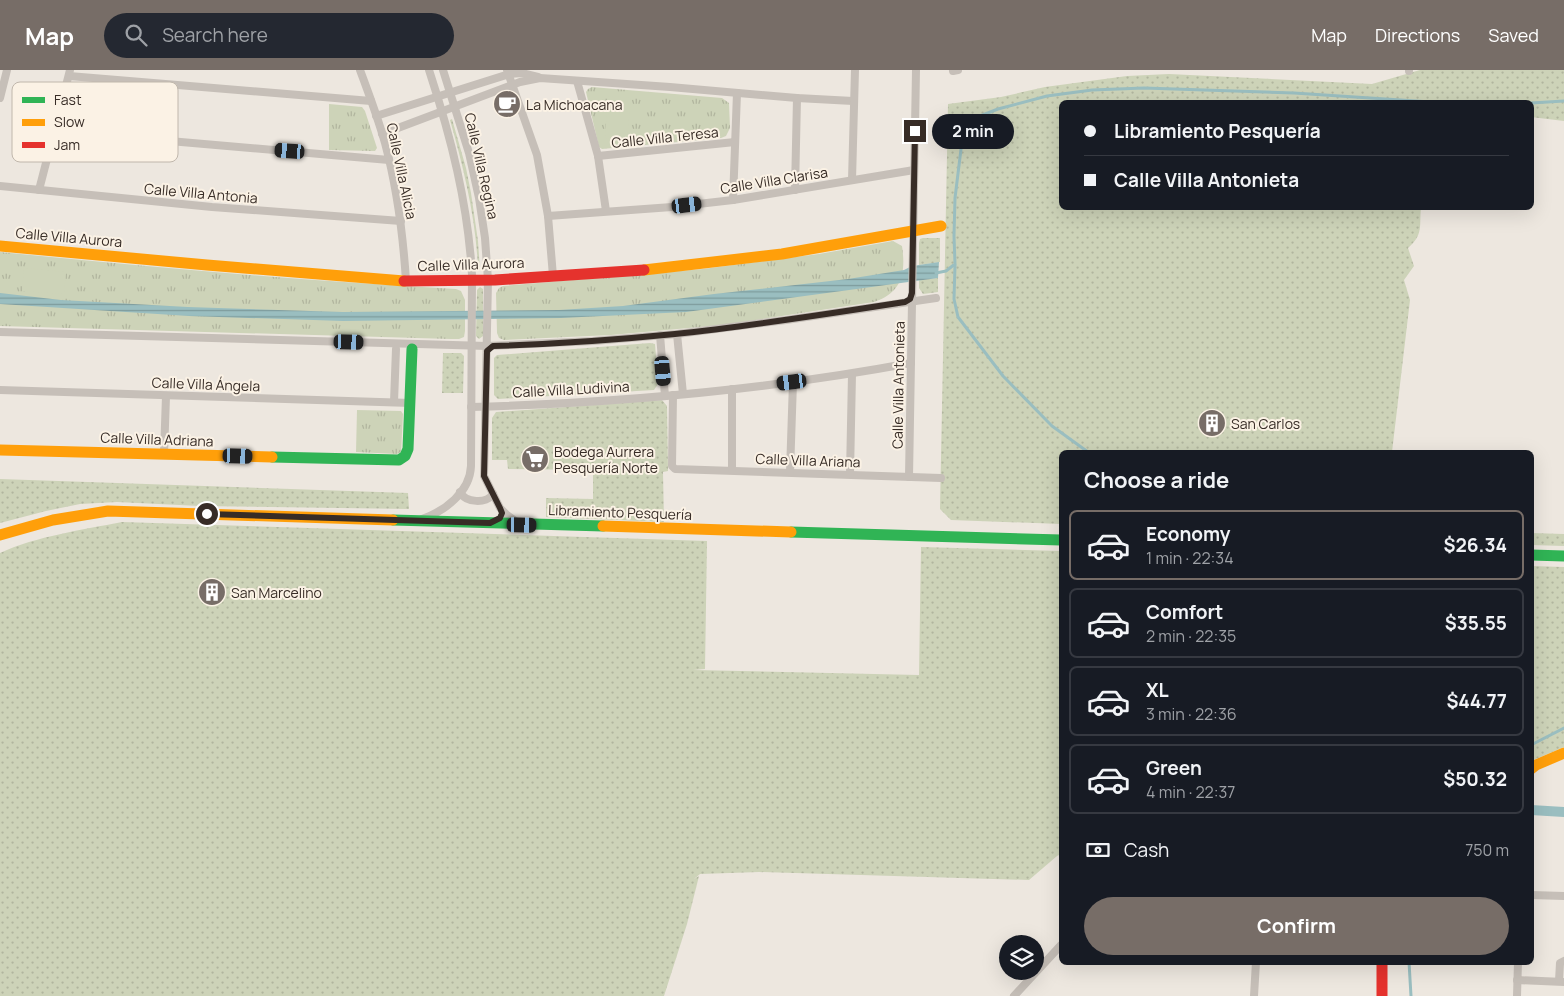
<!DOCTYPE html>
<meta charset="utf-8">
<style>
:root{--surface:#171b24;--page:#242831;--text:#f1f3f6;--muted:#9ea1a6;--line:#363941;--accent:#776d67}
body{margin:0;font-family:Manrope,sans-serif;background:var(--page);color:var(--text);height:100vh;display:flex;flex-direction:column;font-size:19px;white-space:nowrap}
*{box-sizing:border-box;margin:0}
p{font-size:16px;color:var(--muted)}
.icon{flex:none;width:28px;height:28px;fill:none;stroke:currentColor;stroke-width:2;stroke-linecap:round;stroke-linejoin:round}
.map{position:relative;flex:1;overflow:hidden}
.sheet{position:absolute;left:1059px;top:380px;width:475px;height:515px;display:flex;flex-direction:column;background:var(--surface);border-radius:8px;box-shadow:0 5px 20px #0002}
.sheet>*{flex:none}
.hud{position:absolute;left:1059px;top:30px;width:475px;height:110px;border-radius:8px;box-shadow:0 5px 20px #0002;display:grid;align-content:center;height:110px;padding:0 25px;background:var(--surface)}
.tools{position:absolute;left:999px;top:865px;display:grid;gap:10px}
.tools a{display:grid;place-items:center;width:45px;height:45px;border-radius:50%;background:var(--surface);box-shadow:0 5px 20px #0002;font-size:25px}
.end{position:absolute;width:22px;height:22px;margin:-11px;border:6px solid #372c26;background:#fff;box-shadow:0 0 0 2px #fff}
.from{border-radius:50%}
.bubble{position:absolute;height:35px;border-radius:18px;background:var(--surface);box-shadow:0 5px 20px #0002;font-size:16px;font-weight:700;line-height:35px;text-align:center}
.car{position:absolute;width:15px;height:30px;margin:-15px -8px;border-radius:6px;box-shadow:0 0 4px 1px #0007;background:linear-gradient(#222 24%,#8ab4d8 0 40%,#222 0 76%,#8ab4d8 0 86%,#222 0)}
.hud b{display:flex;align-items:center;gap:18px;height:48px;font-size:19px}
.hud b+b{border-top:1px solid var(--line)}
.hud i{width:12px;height:12px;background:var(--text)}
ul{padding:0;list-style:none}
li{display:flex;align-items:center;gap:15px;height:70px;margin:0 10px 8px;padding:0 15px;border:2px solid var(--line);border-radius:8px}
li div{flex:1}
li b{display:block;font-size:19px}
li em{font-style:normal;font-weight:700}
li.current{border-color:var(--accent)}
li>.icon{width:45px;height:45px;stroke-width:1.5}
h2{padding:0 25px;font-size:22px;line-height:60px}
.pay{display:flex;align-items:center;gap:12px;height:55px;padding:0 25px;font-size:19px}
.pay p{margin-inline-start:auto}
.action{display:flex;gap:10px;margin-top:auto;padding:10px 25px}
.action a{flex:1;height:58px;border-radius:30px;background:var(--accent);color:#fff;font-size:20px;font-weight:700;line-height:58px;text-align:center}
header{display:flex;align-items:center;gap:30px;box-sizing:border-box;height:70px;padding:0 25px;background:var(--accent);color:#fff}
header strong{font-size:24px}
nav{display:flex;gap:28px;margin-inline-start:auto;font-size:18px}
.search{width:350px;height:45px;background:var(--page);display:flex;align-items:center;gap:12px;box-sizing:border-box;padding:0 18px;border-radius:28px;color:var(--muted);font-size:19px}
.map>svg:first-child{display:block}
</style>
<header>
<strong>Map</strong>
<div class="search"><svg class="icon" aria-label="search" viewBox="0 0 24 24"><circle cx="10" cy="10" r="6"/><path d="M15 15l6 6"/></svg>Search here</div>
<nav><a>Map</a><a>Directions</a><a>Saved</a></nav>
</header>
<div class="map">
<svg width="1564" height="926" viewBox="0 0 1564 926">
<defs>
<pattern id="grass-dots" width="8" height="8" patternUnits="userSpaceOnUse" patternTransform="scale(1.25)"><rect width="8" height="8" fill="#cdd3b8"/><path d="M2 2h.1M6 6h.1" fill="none" stroke="#b1b59e" stroke-width="1.8" stroke-linecap="round"/></pattern>
<pattern id="park-tufts" width="24" height="20" patternUnits="userSpaceOnUse" patternTransform="scale(1.25)"><rect width="24" height="20" fill="#cdd3b8"/><path d="M3 7l-1-3M5 7V3M7 7l1-3M15 17l-1-3M17 17v-4M19 17l1-3" fill="none" stroke="#b1b59e"/></pattern>
<pattern id="water-rules" width="6" height="5" patternUnits="userSpaceOnUse" patternTransform="scale(1.25)"><rect width="6" height="5" fill="#9abec0"/><path d="M0 2.5h6" fill="none" stroke="#7e9b9c"/></pattern>
</defs>
<rect width="100%" height="100%" fill="#ede7df"/>
<g fill="url(#grass-dots)">
<path d="M1420 0H1564V51L1531 47V32H1061V138H1421C1419 156 1424 164 1408 178L1414 196 1404 210 1410 230 1392 382H1061V454L951 450 940 439 948 34 1001 27 1045 17 1127 6 1169 4 1372 14Z"/>
<path d="M452 49 466 98 471 123 478 171 480 200 478 199C476 149 464 99 450 50Z"/>
<polygon points="923,168 940,168 940,192 919,195 919,173 920,169"/>
<polygon points="938,208 938,222 923,224 919,218 919,210"/>
<polygon points="480,217 483,219 483,266 479,269 476,266 477,220"/>
<polygon points="650,273 655,274 658,314 654,320 498,329 494,325 494,288 497,285"/>
<polygon points="443,283 461,283 464,286 463,323 442,323"/>
<polygon points="662,330 667,336 668,401 663,402 664,452 546,447 546,428 593,429 593,400 508,399 507,390 492,390 492,348 496,342"/>
<polygon points="0,409 408,423 409,439 200,436 117,432 80,434 46,441 0,453"/>
<path d="M122 452 707 471 705 599 693 600 919 605 921 477 1061 481V784L1057 786 1029 810 759 802 700 804 694 809 699 806 687 854 664 926H0V483C37 466 82 460 122 452Z"/>
<polygon points="1531,463 1564,464 1564,476 1531,475"/>
<polygon points="1531,496 1564,497 1564,677 1531,691"/>
</g>
<g fill="url(#park-tufts)">
<polygon points="592,17 722,28 729,33 730,58 726,66 721,68 602,79 599,77 586,22 588,19"/>
<polygon points="329,34 362,37 365,41 377,78 375,81 329,80"/>
<path d="M893 171 902 176C906 203 902 223 874 232L722 255 611 265 504 270 499 268 497 263 496 223 499 218 503 216 703 199 819 184Z"/>
<path d="M0 182C152 197 304 211 456 219L461 221 465 230V261L464 267 459 269H451L0 256Z"/>
<polygon points="357,340 401,341 403,344 401,382 397,384 356,382"/>
</g>
<g fill="#cdd3b8">
<polygon points="608,26 631,28 627,70 605,68"/>
<polygon points="24,198 66,202 64,224 22,221"/>
</g>
<polygon fill="url(#water-rules)" points="939,192 938,208 686,242 561,248 343,251 189,246 0,234 0,223 61,230 188,237 343,242 559,240 623,236 714,224 848,209 904,200 912,196"/>
<g fill="none" stroke-linecap="round" stroke-linejoin="round">
<g stroke="#9abec0" stroke-width="3">
<polyline points="1531,33 1564,31"/>
<polyline points="955,195 954,229 958,247 1003,306 1052,356 1088,382"/>
<polyline points="936,203 946,201 955,194 954,166 955,128 962,71 975,48 998,39 1047,26 1092,20 1144,18 1294,23 1431,32"/>
<polyline points="1531,675 1564,658"/>
<polyline points="1409,892 1411,926"/>
</g>
<polyline stroke="#9abec0" stroke-width="10" points="1531,740 1564,742"/>
<g stroke="#c6bfb8" stroke-width="8">
<path d="M360 0C369 24 378 48 385 73 397 118 403 164 406 211"/>
<polyline points="443,0 469,83 479,128 485,168 488,210 484,406 500,438 507,445 518,453"/>
<polyline points="507,0 537,85 548,146 553,206"/>
<polyline points="1409,0 1409,1"/>
<polyline points="953,1 958,0"/>
<polyline points="69,6 371,31"/>
<polyline points="577,11 598,86 606,141"/>
<polyline points="0,28 7,0"/>
<polyline points="376,46 509,4 522,3 538,7"/>
<polyline points="54,61 389,90"/>
<polyline points="382,64 520,12 540,8 670,17 797,28 853,31"/>
<polyline points="598,86 735,72"/>
<polyline points="852,110 855,0"/>
<polyline points="0,116 212,137 401,151"/>
<polyline points="39,120 70,0"/>
<polyline points="795,120 797,28"/>
<polyline points="733,130 737,23"/>
<polyline points="548,146 672,137 733,130 914,100"/>
<polyline points="0,262 487,276 593,271 677,264 786,250 936,228"/>
<polyline points="677,264 683,324"/>
<polyline points="660,265 665,326"/>
<polyline points="0,320 411,333"/>
<polyline points="673,325 672,396 675,399 941,408"/>
<polyline points="394,332 396,279"/>
<path d="M471 337C618 333 766 320 911 293"/>
<polyline points="164,384 166,326"/>
<polyline points="732,400 732,319"/>
<polyline points="790,402 793,312"/>
<polyline points="850,404 852,304"/>
<polyline points="909,407 916,0"/>
<path d="M460 422C465 433 487 434 493 424"/>
<path d="M422 449C445 441 470 422 471 396L472 205C468 134 451 67 429 0"/>
<polyline points="1531,825 1564,826"/>
<polyline points="1517,910 1564,912"/>
<polyline points="1559,911 1560,893 1564,891"/>
<polyline points="1014,926 1061,875"/>
<polyline points="1254,926 1256,892"/>
<polyline points="1517,926 1518,892"/>
</g>
<g stroke="#30b455" stroke-width="11">
<polyline points="272,387 399,390 405,386 408,379 412,279"/>
<polyline points="393,450 603,456"/>
<polyline points="791,462 1061,470"/>
<polyline points="1531,485 1564,486"/>
</g>
<g stroke="#ff9f0a" stroke-width="11">
<polyline points="0,176 207,195 404,211"/>
<polyline points="644,200 782,184 941,156"/>
<polyline points="0,380 272,387"/>
<polyline points="603,456 791,462"/>
<polyline points="0,465 53,450 108,441 393,450"/>
<polyline points="1531,699 1536,695 1564,683"/>
</g>
<g stroke="#e5322d" stroke-width="11">
<polyline points="404,211 495,210 644,200"/>
<polyline points="1382,892 1382,926"/>
</g>
</g>
<g fill="none" stroke-linecap="round" stroke-linejoin="round">
<path stroke="#372c26" stroke-width="6" d="M207 444 490 453 500 448 502 443 500 438 484 406 487 281 493 276C554 274 615 270 675 264 752 256 828 244 905 232L910 229 912 223 915 61"/>
</g>
<defs>
<g id="cafe-disc" transform="scale(1.4375)"><circle r="9.5" fill="#776d67" stroke="#fbf2e5"/><path d="M-5.5-4.5H6V0H3Q3 3.5 0 3.5H-2.5Q-5.5 3.5-5.5 0ZM3-3.2v2h1.7v-2ZM-6 4.5H4V6H-6Z" fill="#fff"/></g>
<g id="building-disc" transform="scale(1.4375)"><circle r="9.5" fill="#776d67" stroke="#fbf2e5"/><path d="M-4-6H4V6H1V3H-1V6H-4ZM-2.5-4.3h1.7v1.8h-1.7ZM.8-4.3h1.7v1.8H.8ZM-2.5-1h1.7V.8h-1.7ZM.8-1h1.7V.8H.8Z" fill="#fff"/></g>
<g id="supermarket-disc" transform="scale(1.4375)"><circle r="9.5" fill="#776d67" stroke="#fbf2e5"/><path d="M-6-5.5h2.5l.6 2H6L4.5 2H-2.5L-4.4-4H-6ZM-1.5 3.2a1.3 1.3 0 1 0 .1 0ZM3 3.2a1.3 1.3 0 1 0 .1 0Z" fill="#fff"/></g>
</defs>
<g fill-rule="evenodd">
<use href="#cafe-disc" x="507" y="34"/>
<use href="#building-disc" x="1212" y="353"/>
<use href="#supermarket-disc" x="535" y="389"/>
<use href="#building-disc" x="212" y="522"/>
</g>
<g text-anchor="middle" dominant-baseline="central" stroke-width="4" stroke-linejoin="round" paint-order="stroke">
<g font-size="14" fill="#372c26" stroke="#fbf2e5" text-anchor="start">
<text x="526" y="34">La Michoacana</text>
<text x="1231" y="353">San Carlos</text>
<text x="554" y="381">Bodega Aurrera<tspan x="554" dy="16">Pesquería Norte</tspan></text>
<text x="231" y="522">San Marcelino</text>
</g>
<g font-size="14" fill="#372c26" stroke="#fbf2e5">
<text transform="translate(665 67) rotate(-6)">Calle Villa Teresa</text>
<text transform="translate(482 96) rotate(77)">Calle Villa Regina</text>
<text transform="translate(402 101) rotate(78)">Calle Villa Alicia</text>
<text transform="translate(774 110) rotate(-9)">Calle Villa Clarisa</text>
<text transform="translate(201 123) rotate(5)">Calle Villa Antonia</text>
<text transform="translate(69 167) rotate(5)">Calle Villa Aurora</text>
<text transform="translate(471 194) rotate(-2)">Calle Villa Aurora</text>
<text transform="translate(206 314) rotate(2)">Calle Villa Ángela</text>
<text transform="translate(898 315) rotate(-89)">Calle Villa Antonieta</text>
<text transform="translate(571 319) rotate(-3)">Calle Villa Ludivina</text>
<text transform="translate(157 369) rotate(2)">Calle Villa Adriana</text>
<text transform="translate(808 390) rotate(2)">Calle Villa Ariana</text>
<text transform="translate(620 442) rotate(2)">Libramiento Pesquería</text>
</g>
</g>
<rect x="12" y="12" width="166" height="80" rx="8" fill="#fbf2e5" stroke="#c0b7ac" stroke-width="1"/>
<rect x="22" y="27" width="23" height="6" fill="#30b455"/>
<rect x="22" y="49" width="23" height="7" fill="#ff9f0a"/>
<rect x="22" y="72" width="23" height="6" fill="#e5322d"/>
<g font-size="14" fill="#372c26">
<text x="54" y="35">Fast</text>
<text x="54" y="57">Slow</text>
<text x="54" y="80">Jam</text>
</g>
</svg>
<div class="tools">
<a><svg class="icon" aria-label="layers" viewBox="0 0 24 24"><path d="M12 4l9 5-9 5-9-5zM3 14l9 5 9-5"/></svg></a>
</div>
<i class="end from" style="left:207px;top:444px"></i>
<i class="end" style="left:915px;top:61px"></i>
<div class="bubble" style="left:932px;top:44px;width:82px">2 min</div>
<i class="car" style="left:290px;top:81px;rotate:274deg"></i>
<i class="car" style="left:687px;top:135px;rotate:83deg"></i>
<i class="car" style="left:349px;top:272px;rotate:92deg"></i>
<i class="car" style="left:663px;top:301px;rotate:175deg"></i>
<i class="car" style="left:792px;top:312px;rotate:263deg"></i>
<i class="car" style="left:238px;top:386px;rotate:92deg"></i>
<i class="car" style="left:522px;top:455px;rotate:91deg"></i>
<div class="hud">
<b><i class="from"></i>Libramiento Pesquería</b>
<b><i></i>Calle Villa Antonieta</b>
</div>
<section class="sheet">
<h2>Choose a ride</h2>
<ul>
<li class="current"><svg class="icon" aria-label="car" viewBox="0 0 24 24"><path d="M5 17H2v-5l4-1 3-4h7l3 4 3 1v5h-3M9 17h6M6 11h13"/><circle cx="7" cy="17" r="2"/><circle cx="17" cy="17" r="2"/></svg><div><b>Economy</b><p>1 min · 22:34</p></div><em>$26.34</em></li>
<li><svg class="icon" aria-label="car" viewBox="0 0 24 24"><path d="M5 17H2v-5l4-1 3-4h7l3 4 3 1v5h-3M9 17h6M6 11h13"/><circle cx="7" cy="17" r="2"/><circle cx="17" cy="17" r="2"/></svg><div><b>Comfort</b><p>2 min · 22:35</p></div><em>$35.55</em></li>
<li><svg class="icon" aria-label="car" viewBox="0 0 24 24"><path d="M5 17H2v-5l4-1 3-4h7l3 4 3 1v5h-3M9 17h6M6 11h13"/><circle cx="7" cy="17" r="2"/><circle cx="17" cy="17" r="2"/></svg><div><b>XL</b><p>3 min · 22:36</p></div><em>$44.77</em></li>
<li><svg class="icon" aria-label="car" viewBox="0 0 24 24"><path d="M5 17H2v-5l4-1 3-4h7l3 4 3 1v5h-3M9 17h6M6 11h13"/><circle cx="7" cy="17" r="2"/><circle cx="17" cy="17" r="2"/></svg><div><b>Green</b><p>4 min · 22:37</p></div><em>$50.32</em></li>
</ul>
<div class="pay"><svg class="icon" aria-label="cash" viewBox="0 0 24 24"><path d="M3 7h18v10H3z"/><circle cx="12" cy="12" r="2"/></svg>Cash<p>750 m</p></div>
<div class="action"><a>Confirm</a></div>
</section>
</div>
